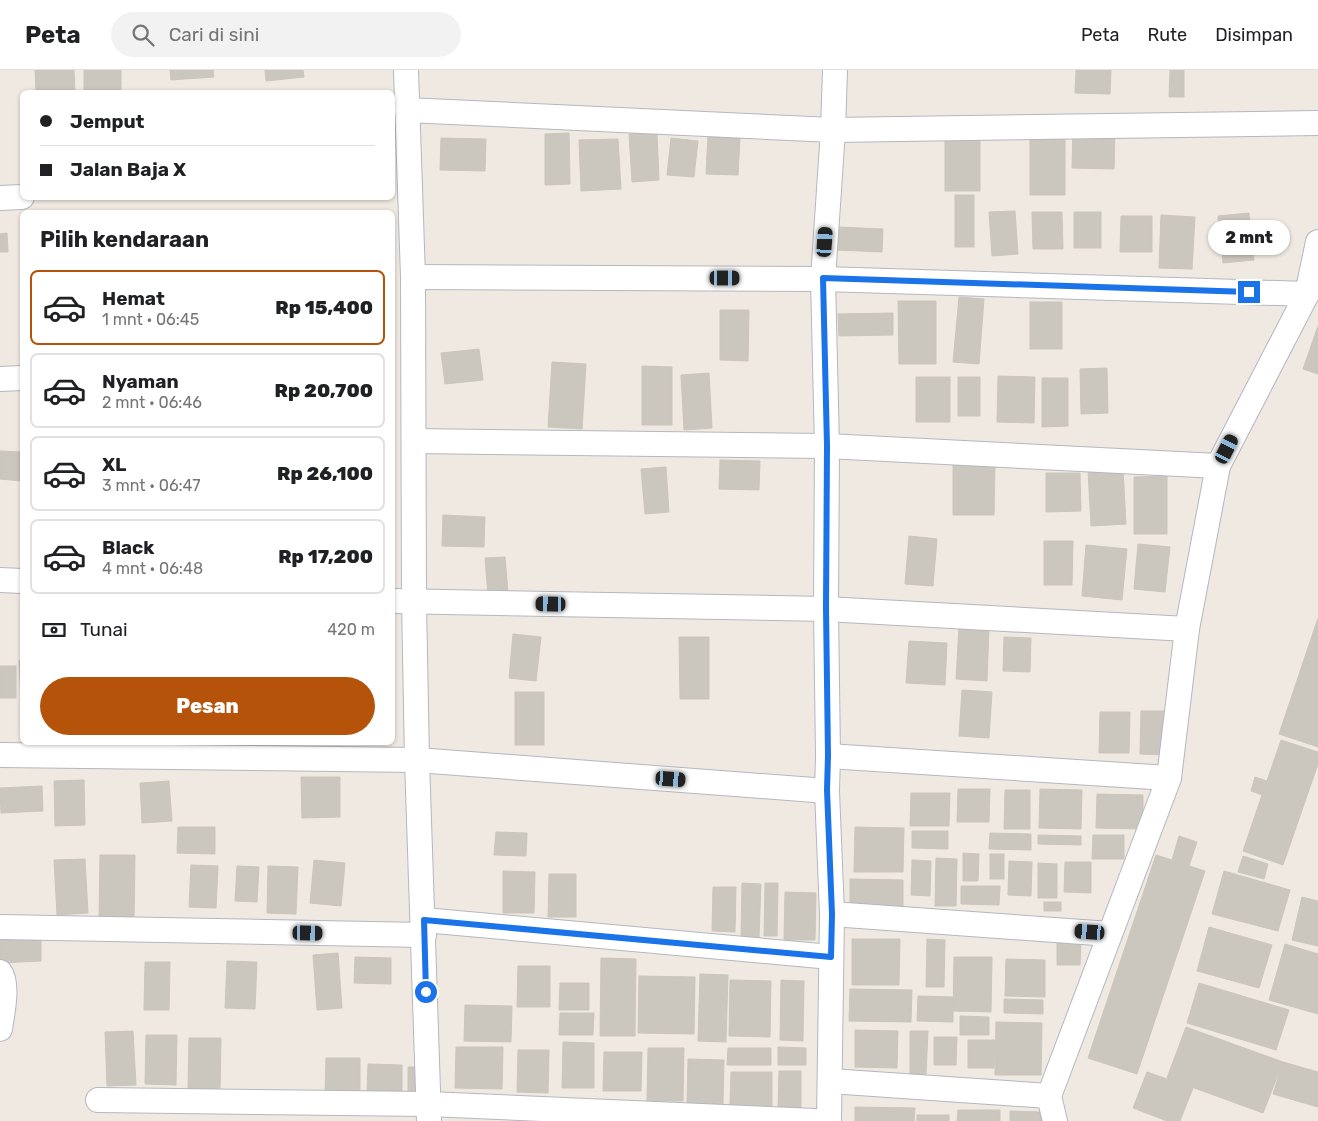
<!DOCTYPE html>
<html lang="id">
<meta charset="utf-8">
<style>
:root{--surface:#fff;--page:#f2f2f2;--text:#202124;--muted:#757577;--line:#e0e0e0;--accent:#b45309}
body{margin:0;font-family:Rubik,sans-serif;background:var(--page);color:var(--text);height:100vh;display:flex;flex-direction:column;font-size:19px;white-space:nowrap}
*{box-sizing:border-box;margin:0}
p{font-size:16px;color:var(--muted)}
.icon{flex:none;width:28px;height:28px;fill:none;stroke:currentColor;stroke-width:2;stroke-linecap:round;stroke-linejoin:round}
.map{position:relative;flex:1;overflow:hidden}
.sheet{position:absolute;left:20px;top:140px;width:375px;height:535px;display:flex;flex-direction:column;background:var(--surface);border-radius:8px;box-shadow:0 1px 4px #0004}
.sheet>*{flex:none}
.hud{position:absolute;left:20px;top:20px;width:375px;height:110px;border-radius:8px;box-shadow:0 1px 4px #0004;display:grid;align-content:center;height:110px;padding:0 20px;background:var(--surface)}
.end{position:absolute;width:22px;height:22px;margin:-11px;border:6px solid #1a73e8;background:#fff;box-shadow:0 0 0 2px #fff}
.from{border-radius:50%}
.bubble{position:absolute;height:35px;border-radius:18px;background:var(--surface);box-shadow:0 1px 4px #0004;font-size:16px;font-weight:800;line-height:35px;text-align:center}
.car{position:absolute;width:15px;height:30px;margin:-15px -8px;border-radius:6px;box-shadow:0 0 4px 1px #0007;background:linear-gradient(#222 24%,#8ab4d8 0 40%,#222 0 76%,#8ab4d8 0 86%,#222 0)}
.hud b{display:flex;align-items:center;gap:18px;height:48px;font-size:19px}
.hud b+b{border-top:1px solid var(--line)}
.hud i{width:12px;height:12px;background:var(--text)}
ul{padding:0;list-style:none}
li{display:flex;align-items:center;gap:15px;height:75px;margin:0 10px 8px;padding:0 10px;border:2px solid var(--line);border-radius:8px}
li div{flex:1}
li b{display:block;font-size:19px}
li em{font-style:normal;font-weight:800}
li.active{border-color:var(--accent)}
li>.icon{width:45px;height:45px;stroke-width:1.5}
h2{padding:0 20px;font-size:22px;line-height:60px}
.pay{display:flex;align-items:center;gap:12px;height:55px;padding:0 20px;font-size:19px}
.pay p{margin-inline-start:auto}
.button{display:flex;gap:10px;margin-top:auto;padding:10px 20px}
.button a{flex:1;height:58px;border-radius:30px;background:var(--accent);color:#fff;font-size:20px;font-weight:800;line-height:58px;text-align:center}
header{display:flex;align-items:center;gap:30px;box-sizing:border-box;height:70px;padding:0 25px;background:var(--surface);border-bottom:1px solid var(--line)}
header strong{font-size:24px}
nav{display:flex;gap:28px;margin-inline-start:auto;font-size:18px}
.search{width:350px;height:45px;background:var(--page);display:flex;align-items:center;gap:12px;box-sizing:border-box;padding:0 18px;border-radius:28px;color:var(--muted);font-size:19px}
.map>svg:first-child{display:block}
</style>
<header>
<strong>Peta</strong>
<div class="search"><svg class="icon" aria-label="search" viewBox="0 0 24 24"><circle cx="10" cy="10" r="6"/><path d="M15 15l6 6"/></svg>Cari di sini</div>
<nav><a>Peta</a><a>Rute</a><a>Disimpan</a></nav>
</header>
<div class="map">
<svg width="1318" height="1051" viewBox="0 0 1318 1051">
<rect width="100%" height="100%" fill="#efe9e1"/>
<g fill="#cbc7bf" stroke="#cbc5ba">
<polygon points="35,0 74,0 75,22 36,22"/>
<rect x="84" y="0" width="37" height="22"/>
<polygon points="170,0 213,0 214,7 171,10"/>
<polygon points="265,0 303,0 304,7 266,11"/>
<polygon points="1076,0 1111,0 1110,24 1075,23"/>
<polygon points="1170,0 1184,0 1184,27 1169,27"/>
<polygon points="1073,57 1115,58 1114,99 1072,98"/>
<rect x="1030" y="59" width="35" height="66"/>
<polygon points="569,63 570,114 545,115 545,64"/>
<polygon points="657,63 659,110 632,112 629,64"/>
<polygon points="708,66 740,68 738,105 706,104"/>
<rect x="945" y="67" width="35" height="54"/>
<polygon points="441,68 486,69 485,101 440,100"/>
<polygon points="671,68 698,71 694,107 667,105"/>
<polygon points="618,69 621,119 581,121 579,70"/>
<rect x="955" y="125" width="19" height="52"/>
<polygon points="1015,141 1018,184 992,186 989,142"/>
<polygon points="1032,142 1062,142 1063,179 1033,179"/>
<rect x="1074" y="142" width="27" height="36"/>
<polygon points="1249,143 1254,190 1223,193 1218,146"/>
<polygon points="1161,145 1195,147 1192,199 1159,198"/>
<polygon points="1121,146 1152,146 1152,182 1120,182"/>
<polygon points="838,157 883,159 882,182 837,180"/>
<polygon points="7,163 8,182 0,182 0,164"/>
<polygon points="959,227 984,229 979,294 953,292"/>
<polygon points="898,231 936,231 936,294 899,294"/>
<rect x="1030" y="232" width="32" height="47"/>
<polygon points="720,240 749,240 748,291 720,290"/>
<polygon points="893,243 893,265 839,266 838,244"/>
<polygon points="1318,256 1318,304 1303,299"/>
<polygon points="479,279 483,310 445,314 441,283"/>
<polygon points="552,292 586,294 582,359 548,357"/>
<polygon points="642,296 672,297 672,355 642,355"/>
<polygon points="1107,298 1108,343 1081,344 1080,299"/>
<polygon points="709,303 712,358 684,360 681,305"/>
<polygon points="998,306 1035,307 1034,353 997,352"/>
<rect x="916" y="307" width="34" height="45"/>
<rect x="958" y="307" width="22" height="39"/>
<polygon points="1042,308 1068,308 1068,356 1042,357"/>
<polygon points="0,381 22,382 22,411 0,409"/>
<polygon points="720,390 760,391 759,420 719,419"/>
<polygon points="953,394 995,394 994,445 953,445"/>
<polygon points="666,397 669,442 645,444 641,399"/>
<polygon points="1123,399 1126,454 1091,456 1088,401"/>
<polygon points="1046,403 1080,403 1081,441 1046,442"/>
<polygon points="1167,406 1167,464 1134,464 1134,407"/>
<polygon points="443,445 485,447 484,477 442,476"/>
<polygon points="909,466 937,469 933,516 905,514"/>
<polygon points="1044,471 1073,471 1072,515 1044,515"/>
<polygon points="1138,474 1170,477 1165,522 1134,519"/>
<polygon points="1086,475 1127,479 1122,530 1082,526"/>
<polygon points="505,487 508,523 488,526 485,488"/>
<polygon points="1318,548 1318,677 1279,664"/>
<polygon points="959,556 989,557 987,611 956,609"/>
<polygon points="513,564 541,567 536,611 509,608"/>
<polygon points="679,567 709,567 709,629 680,629"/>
<polygon points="1004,567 1031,568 1030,602 1003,601"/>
<polygon points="909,571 947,573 945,615 906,613"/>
<polygon points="22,590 22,629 21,629 19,591"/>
<rect x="0" y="596" width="16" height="32"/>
<polygon points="962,620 992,622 989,668 959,666"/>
<rect x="515" y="622" width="29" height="53"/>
<polygon points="1141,641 1165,641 1164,685 1140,684"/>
<polygon points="1100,642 1130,642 1129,683 1099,683"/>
<polygon points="1281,670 1318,682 1318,694 1283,795 1243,781 1262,725 1251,721 1255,707 1267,711"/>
<polygon points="56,672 86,672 85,678 55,677"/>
<polygon points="301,707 340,707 340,747 302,748"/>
<polygon points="84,710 85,755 55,756 54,711"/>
<polygon points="169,711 172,751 142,753 140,713"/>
<polygon points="42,716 43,741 1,743 0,718"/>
<polygon points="958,719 990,719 989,752 957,752"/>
<polygon points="1040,719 1082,720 1081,759 1039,758"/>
<polygon points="1005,720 1030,720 1030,759 1004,759"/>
<polygon points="911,723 950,723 949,756 910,756"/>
<polygon points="1097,724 1143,725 1143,759 1096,758"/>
<polygon points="178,757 215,757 215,784 177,783"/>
<polygon points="855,757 904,758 903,802 854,802"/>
<polygon points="912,761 948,761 948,779 912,778"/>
<polygon points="496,762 527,763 526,786 494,785"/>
<polygon points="990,763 1031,764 1031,780 989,779"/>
<polygon points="1038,765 1081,766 1081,775 1038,774"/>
<polygon points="1093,765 1124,765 1124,789 1092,789"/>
<polygon points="1179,766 1197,772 1189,796 1205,801 1137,1004 1088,988 1156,785 1172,790"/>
<polygon points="963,783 979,784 978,811 963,811"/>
<rect x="990" y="784" width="14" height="25"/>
<polygon points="100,785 135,785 134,850 99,850"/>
<polygon points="1243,786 1268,794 1264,809 1238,802"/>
<polygon points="936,788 957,789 956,836 935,836"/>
<polygon points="85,789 88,843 57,845 54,790"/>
<polygon points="314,790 345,793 341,836 310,833"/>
<polygon points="912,790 931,791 930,826 911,825"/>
<polygon points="1009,791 1032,792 1031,826 1008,825"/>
<polygon points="1065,792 1091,792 1091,823 1064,822"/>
<polygon points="1038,793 1057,794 1057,828 1038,828"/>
<polygon points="191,795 218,796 216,838 189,837"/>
<polygon points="237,796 259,797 257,832 235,831"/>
<polygon points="268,796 298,797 296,844 267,843"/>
<polygon points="503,801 535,802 534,843 503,843"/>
<polygon points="1224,801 1290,820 1278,861 1212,844"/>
<polygon points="549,804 576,804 576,847 548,847"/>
<polygon points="850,809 903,810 903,837 850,836"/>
<polygon points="742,813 761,814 759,868 741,868"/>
<polygon points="765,813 778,813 777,866 764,866"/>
<polygon points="961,816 1000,816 999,835 961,834"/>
<polygon points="713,817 736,817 735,862 712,861"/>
<polygon points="785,822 816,823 815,870 784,870"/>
<polygon points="1302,827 1318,831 1318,876 1292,870"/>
<rect x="1044" y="832" width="17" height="9"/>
<polygon points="1209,857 1272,875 1259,918 1197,901"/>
<polygon points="41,869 41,891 0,893 0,870"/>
<polygon points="852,869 900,869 899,915 852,915"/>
<polygon points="927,869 945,870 944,917 926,917"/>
<polygon points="1057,870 1081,870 1080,895 1057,895"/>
<polygon points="1285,874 1318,884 1318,944 1269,930"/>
<polygon points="338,883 342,938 317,940 313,885"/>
<polygon points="355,887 391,888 391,914 354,913"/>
<polygon points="954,887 992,887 991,942 953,941"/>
<polygon points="601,888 636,889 635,966 600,966"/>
<polygon points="1006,889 1045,890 1045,927 1005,926"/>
<polygon points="227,891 257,892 255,939 225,938"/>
<polygon points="145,892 170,892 169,940 144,940"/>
<polygon points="518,896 550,896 550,937 517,937"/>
<polygon points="700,904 728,905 726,972 698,971"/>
<polygon points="639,906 695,907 694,964 638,963"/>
<polygon points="730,910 771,911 770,967 729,966"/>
<polygon points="781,910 804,911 803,971 780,970"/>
<polygon points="560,913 589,913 589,940 559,940"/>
<polygon points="1199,913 1289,940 1276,980 1187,953"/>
<polygon points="850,919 912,920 911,952 849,951"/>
<polygon points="918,926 953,927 953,952 917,951"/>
<polygon points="1004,929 1043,930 1043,944 1004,943"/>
<polygon points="465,935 512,936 511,972 464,971"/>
<polygon points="560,943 594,943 593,965 559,965"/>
<polygon points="960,946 989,947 989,965 960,965"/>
<polygon points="996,952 1042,953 1041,1005 995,1005"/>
<polygon points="1186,957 1283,992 1263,1043 1167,1008"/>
<polygon points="855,960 898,961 897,998 855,997"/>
<polygon points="133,961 136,1015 107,1016 105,962"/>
<polygon points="910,961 928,961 926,1004 910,1004"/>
<polygon points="146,965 177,965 176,1015 145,1014"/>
<polygon points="934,967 957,967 956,995 934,995"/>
<polygon points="189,968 221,968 220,1019 188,1019"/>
<polygon points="968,970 995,970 994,998 968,998"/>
<polygon points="563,972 594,973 594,1018 562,1018"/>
<polygon points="456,977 503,977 502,1019 455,1018"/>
<polygon points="778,977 806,978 806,995 778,995"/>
<polygon points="648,978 684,978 683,1031 647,1031"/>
<polygon points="728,978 771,978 771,995 727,995"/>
<polygon points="518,980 549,980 548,1023 517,1022"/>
<polygon points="604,982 642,982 641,1021 603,1021"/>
<polygon points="326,988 360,988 360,1025 325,1024"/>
<polygon points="688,989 724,990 723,1034 687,1034"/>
<polygon points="1283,992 1318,1002 1318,1037 1273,1024"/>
<polygon points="368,994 402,995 402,1025 367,1024"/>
<rect x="408" y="997" width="15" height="29"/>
<polygon points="779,1001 801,1001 801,1039 778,1039"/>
<polygon points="731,1002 772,1002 772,1036 730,1035"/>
<polygon points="1147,1002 1193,1018 1180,1051 1167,1051 1133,1038"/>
<polygon points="855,1037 915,1038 914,1051 855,1051"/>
<polygon points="958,1040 1000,1040 1000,1051 957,1051"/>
<polygon points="1010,1041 1042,1042 1042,1051 1010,1051"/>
<rect x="917" y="1045" width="32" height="6"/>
</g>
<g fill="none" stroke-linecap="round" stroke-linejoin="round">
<g stroke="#b4b7c1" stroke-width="26">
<g id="minor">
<polyline points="406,0 413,207 414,532 417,690 429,1051"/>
<polyline points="407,40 833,60 1318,53"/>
<polyline points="0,128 22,127"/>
<polyline points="413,207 823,209 1307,224"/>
<polyline points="0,309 22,308"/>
<polyline points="414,371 827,376 1218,396"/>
<polyline points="0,510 22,511"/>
<polyline points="392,531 826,539 1187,559"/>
<polyline points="0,685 417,690 827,721"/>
<polyline points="828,686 1169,708"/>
<polyline points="832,844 1110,864"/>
<polyline points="424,850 831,887"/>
<polyline points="0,857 424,865"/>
<path d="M0 902C9 915 2 944 0 959"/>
<polyline points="830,1011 1049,1026 1055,1051"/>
<polyline points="1049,1026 1169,708 1187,559 1218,396 1307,224 1318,172"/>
<polyline points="98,1030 429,1034 815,1051"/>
<polyline points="829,1051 832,844 827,721 828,686 826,539 827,376 823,209 833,60 835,0"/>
</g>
</g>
<use href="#minor" stroke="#fff" stroke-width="24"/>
</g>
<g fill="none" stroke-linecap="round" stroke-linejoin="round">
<polyline stroke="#1a73e8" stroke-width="6" points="426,922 424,850 831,887 832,844 827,720 828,686 826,538 827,376 823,208 1249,222"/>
</g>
</svg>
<i class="end from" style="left:426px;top:922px"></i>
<i class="end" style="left:1249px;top:222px"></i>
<div class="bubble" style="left:1208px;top:150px;width:82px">2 mnt</div>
<i class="car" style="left:825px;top:172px;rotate:4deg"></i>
<i class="car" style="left:725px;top:208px;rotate:90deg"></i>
<i class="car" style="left:1227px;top:379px;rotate:27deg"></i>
<i class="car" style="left:551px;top:534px;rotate:271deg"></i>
<i class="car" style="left:671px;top:709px;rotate:94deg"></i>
<i class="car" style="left:1090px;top:862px;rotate:274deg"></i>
<i class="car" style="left:308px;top:863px;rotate:91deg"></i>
<div class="hud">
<b><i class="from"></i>Jemput</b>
<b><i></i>Jalan Baja X</b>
</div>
<section class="sheet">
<h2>Pilih kendaraan</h2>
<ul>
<li class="active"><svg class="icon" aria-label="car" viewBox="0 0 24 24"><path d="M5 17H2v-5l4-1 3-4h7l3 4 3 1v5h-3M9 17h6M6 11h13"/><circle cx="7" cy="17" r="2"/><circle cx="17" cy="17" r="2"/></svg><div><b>Hemat</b><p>1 mnt · 06:45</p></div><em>Rp 15,400</em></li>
<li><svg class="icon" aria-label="car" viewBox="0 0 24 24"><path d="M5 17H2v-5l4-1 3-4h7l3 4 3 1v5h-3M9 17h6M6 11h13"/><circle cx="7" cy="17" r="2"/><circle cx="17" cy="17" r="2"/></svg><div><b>Nyaman</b><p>2 mnt · 06:46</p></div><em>Rp 20,700</em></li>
<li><svg class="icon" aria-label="car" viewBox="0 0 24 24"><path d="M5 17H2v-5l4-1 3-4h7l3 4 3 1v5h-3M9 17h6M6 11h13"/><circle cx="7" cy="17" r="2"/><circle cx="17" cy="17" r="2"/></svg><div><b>XL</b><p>3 mnt · 06:47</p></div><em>Rp 26,100</em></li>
<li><svg class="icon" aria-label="car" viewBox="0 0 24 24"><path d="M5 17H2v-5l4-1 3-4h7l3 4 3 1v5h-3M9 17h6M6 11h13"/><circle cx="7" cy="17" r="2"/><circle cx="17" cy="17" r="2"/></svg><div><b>Black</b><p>4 mnt · 06:48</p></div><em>Rp 17,200</em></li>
</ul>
<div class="pay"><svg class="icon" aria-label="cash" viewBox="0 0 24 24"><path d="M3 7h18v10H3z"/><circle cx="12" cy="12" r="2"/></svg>Tunai<p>420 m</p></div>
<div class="button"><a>Pesan</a></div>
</section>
</div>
